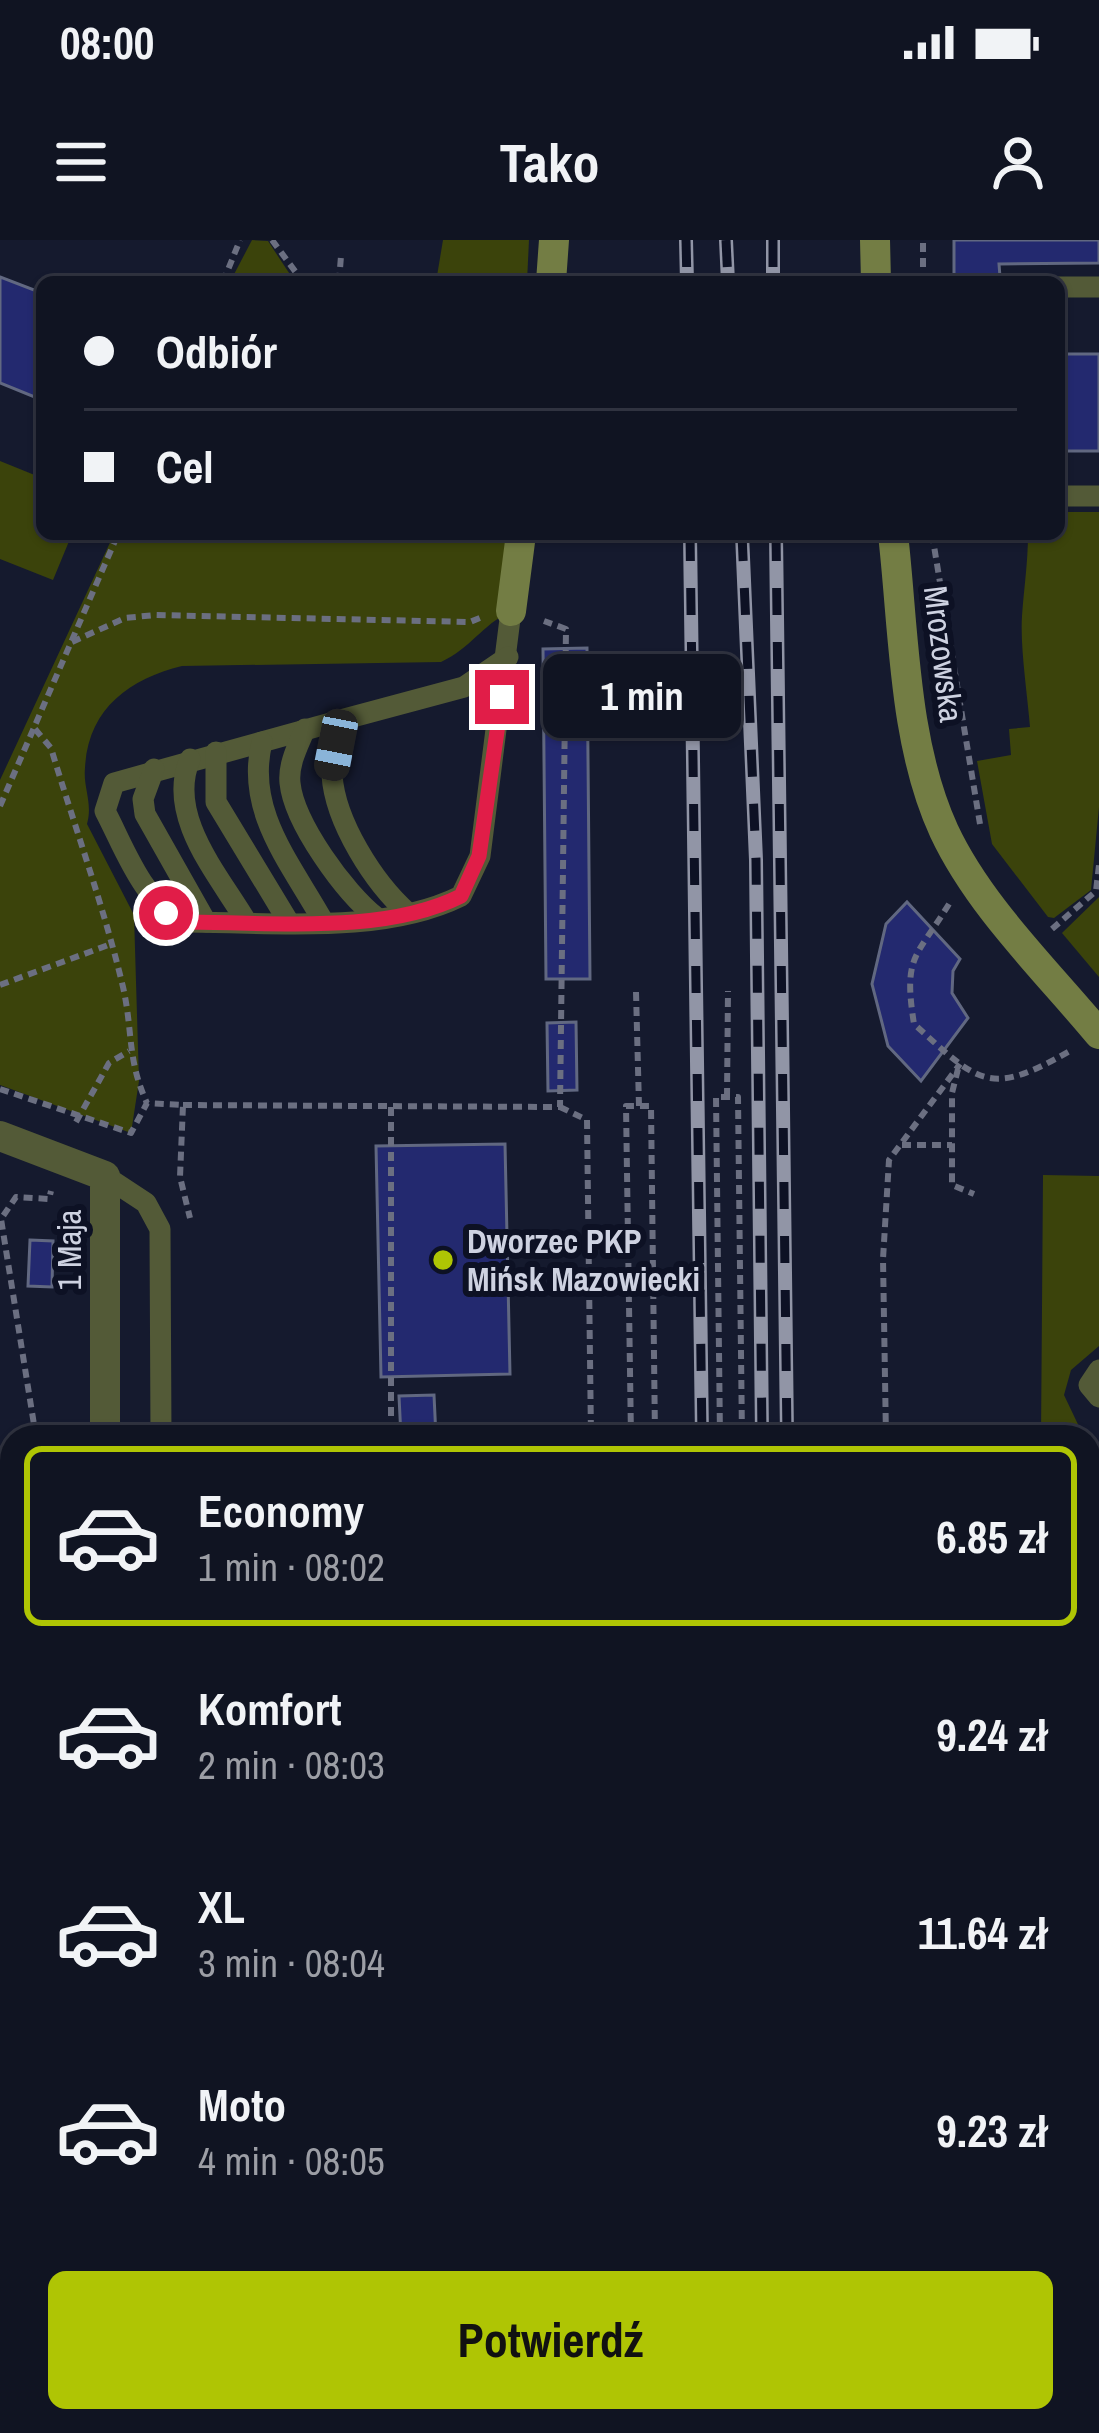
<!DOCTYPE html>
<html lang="pl">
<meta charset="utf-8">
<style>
:root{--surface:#101422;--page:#191d2a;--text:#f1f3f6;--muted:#9c9ea5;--line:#303340;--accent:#afc504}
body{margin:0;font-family:"Archivo Narrow",sans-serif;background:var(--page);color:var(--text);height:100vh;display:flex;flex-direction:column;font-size:45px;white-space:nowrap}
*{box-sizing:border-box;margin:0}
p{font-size:39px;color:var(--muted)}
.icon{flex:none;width:66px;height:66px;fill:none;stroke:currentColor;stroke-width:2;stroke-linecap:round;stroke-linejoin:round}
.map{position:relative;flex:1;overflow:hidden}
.sheet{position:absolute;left:0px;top:1185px;width:1101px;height:1008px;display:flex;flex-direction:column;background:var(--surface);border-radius:36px 36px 0 0;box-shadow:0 3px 9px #0004,0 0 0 3px var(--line)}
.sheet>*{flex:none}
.guide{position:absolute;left:36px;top:36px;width:1029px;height:264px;border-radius:18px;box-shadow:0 3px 9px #0004,0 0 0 3px var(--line);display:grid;align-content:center;height:264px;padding:0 48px;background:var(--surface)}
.end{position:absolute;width:54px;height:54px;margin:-27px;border:15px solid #e11d48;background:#fff;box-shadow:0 0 0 6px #fff}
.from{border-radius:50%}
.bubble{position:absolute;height:84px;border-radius:18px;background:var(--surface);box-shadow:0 3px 9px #0004,0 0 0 3px var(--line);font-size:39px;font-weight:700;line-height:84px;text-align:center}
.car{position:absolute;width:36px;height:72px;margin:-36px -18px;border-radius:15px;box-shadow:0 0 9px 3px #0007;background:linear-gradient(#222 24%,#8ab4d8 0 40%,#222 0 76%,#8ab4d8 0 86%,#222 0)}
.guide b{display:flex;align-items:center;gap:42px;height:114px;font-size:45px}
.guide b+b{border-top:3px solid var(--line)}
.guide i{width:30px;height:30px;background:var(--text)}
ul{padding:21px 0 0;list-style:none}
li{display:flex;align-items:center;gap:36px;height:180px;margin:0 24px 18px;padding:0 24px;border:6px solid transparent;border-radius:18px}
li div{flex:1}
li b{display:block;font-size:45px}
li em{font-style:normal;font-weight:700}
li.active{border-color:var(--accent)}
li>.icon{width:108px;height:108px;stroke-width:1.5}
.primary-button{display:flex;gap:24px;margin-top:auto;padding:24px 48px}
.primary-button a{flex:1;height:138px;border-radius:18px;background:var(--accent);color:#111;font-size:48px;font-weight:700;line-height:138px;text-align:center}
.status{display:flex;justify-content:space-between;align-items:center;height:84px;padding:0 60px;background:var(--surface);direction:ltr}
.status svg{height:33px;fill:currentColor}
header{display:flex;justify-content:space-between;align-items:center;height:156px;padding:0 48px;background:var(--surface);font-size:54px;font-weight:700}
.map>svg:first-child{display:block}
</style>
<div class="status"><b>08:00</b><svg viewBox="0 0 49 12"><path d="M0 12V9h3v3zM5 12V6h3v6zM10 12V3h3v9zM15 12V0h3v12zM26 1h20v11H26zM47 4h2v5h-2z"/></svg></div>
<header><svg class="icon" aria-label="menu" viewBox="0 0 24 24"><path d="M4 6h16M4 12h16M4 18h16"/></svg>Tako<svg class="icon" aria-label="person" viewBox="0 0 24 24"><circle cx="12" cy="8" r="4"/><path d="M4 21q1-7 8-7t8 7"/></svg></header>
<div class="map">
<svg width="1099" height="2193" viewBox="0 0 1099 2193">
<rect width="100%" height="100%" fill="#151a2e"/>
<g fill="#3b430b">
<polygon points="252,0 268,1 295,42 230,42"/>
<polygon points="443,0 529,0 527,42 436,42"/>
<polygon points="0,221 42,238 42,294 72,294 53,340 0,319"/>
<path d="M1059 272H1099V567L1091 650 1054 678 1048 677 992 604 977 521 1011 515 1009 489 1030 487C1027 451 1020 407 1022 376 1024 348 1028 322 1028 294H1059Z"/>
<path d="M114 294H515L511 371C482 385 471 408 441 422L182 426C129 439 88 469 85 528 83 548 93 563 87 584L134 675 139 841 131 893 0 845V540Z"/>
<polygon points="1099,657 1099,737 1062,693"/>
<polygon points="1043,935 1099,936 1099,1106 1071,1130 1064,1155 1084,1197 1041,1197"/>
<polygon points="1089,1203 1099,1215 1099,1594 1089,1594"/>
<polygon points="1089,2018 1099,2018 1099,2193 983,2193 983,2181 1089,2181"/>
</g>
<g fill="#23296f" stroke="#616881" stroke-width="3">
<polygon points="954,0 1099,0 1099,23 999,24 1000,37 954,37"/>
<polygon points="0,37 42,53 42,160 0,143"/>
<rect x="1059" y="114" width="40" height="97"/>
<polygon points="587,408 590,739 546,739 543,409"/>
<polygon points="907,662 960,719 953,731 952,753 968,778 921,841 888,806 872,744 886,684"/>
<polygon points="576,782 577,850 548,851 547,783"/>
<polygon points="505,904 510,1134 381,1137 376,906"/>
<polygon points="30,1000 53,1001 52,1047 28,1046"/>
<polygon points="434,1155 436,1197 401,1197 399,1156"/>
<polygon points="12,1767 12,1958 0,1962 0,1770"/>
<polygon points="12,2083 12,2181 143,2181 144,2193 0,2193 0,2085"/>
<polygon points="163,2181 273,2181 274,2193 164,2193"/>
<polygon points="313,2181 382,2181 382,2193 314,2193"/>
</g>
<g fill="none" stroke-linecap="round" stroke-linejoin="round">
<g stroke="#6b6f81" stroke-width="6" stroke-dasharray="9 6" stroke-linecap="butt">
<polyline points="272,0 303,42"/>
<polyline points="223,42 240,0"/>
<polyline points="339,42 341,16"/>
<polyline points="923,42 923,0"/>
<polyline points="932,294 980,584"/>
<polyline points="72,402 125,378 155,375 470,382 482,377"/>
<path d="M35 489 51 508C75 588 104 667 123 747 133 791 127 820 147 863"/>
<polyline points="0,566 118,294"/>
<path d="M949 664C916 718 903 715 914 784 980 844 989 857 1070 811"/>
<polyline points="1052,689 1096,651 1099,625"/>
<polyline points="0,745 111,704"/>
<polyline points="636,752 639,866"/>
<polyline points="958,829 952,853 952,945 974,954"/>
<polyline points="0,849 131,893 147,863 183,865 180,937 190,978"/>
<polyline points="727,857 728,751"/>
<polyline points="183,865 560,867 566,389 544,381"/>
<polyline points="391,867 391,1197"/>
<polyline points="560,867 587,880 591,1197"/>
<polyline points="76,882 109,823 129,811"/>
<polyline points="902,905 952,905"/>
<polyline points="36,1197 1,979 16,957 49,959 51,951"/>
<polyline points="631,1197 626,866 651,866 655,1197"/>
<polyline points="720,1197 716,857 738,857 742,1197"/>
<polyline points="886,1197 883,1019 889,920 960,824"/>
<polyline points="0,1372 12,1441"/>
<polyline points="643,2181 644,2193"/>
<polyline points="668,2181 668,2193"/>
<polyline points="729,2181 729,2193"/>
<polyline points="754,2181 754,2193"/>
<polyline points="954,2181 955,2193"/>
</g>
<g stroke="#535a37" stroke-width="21">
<polyline points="1059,47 1099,47"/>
<polyline points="1059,256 1099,256"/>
<path d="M341 480 114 543 105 571C126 611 143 663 186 682 272 682 382 695 461 656L480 616 511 371"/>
<path d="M305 489C298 506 288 524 290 543 294 583 345 653 376 677"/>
<path d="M262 502C245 571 290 622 323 681"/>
<polyline points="216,512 216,562 288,681"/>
<path d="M190 519C166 576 218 634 246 681"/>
<polyline points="154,529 143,559 145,574 206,682"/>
<path d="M408 673C374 643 335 582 332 535 330 517 337 497 341 480L464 447 508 417"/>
<polyline points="105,936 146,963 160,989 161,1197"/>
<polyline points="1099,1130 1089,1145 1099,1157"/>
</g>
<g stroke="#535a37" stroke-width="30">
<polyline points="0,896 105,936 105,1197"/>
<polyline points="0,1255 12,1325"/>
<polyline points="1089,1920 1099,1919"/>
<polyline points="512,2181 512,2193"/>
</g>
<g stroke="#737d44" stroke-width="30">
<polyline points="875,0 876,42"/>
<polyline points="551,42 554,0"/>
<path d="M893 294C904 390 903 502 944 591 979 666 1046 730 1099 794"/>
<polyline points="511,371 521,294"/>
</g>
<g stroke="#9195a6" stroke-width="14">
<g id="rail">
<polyline points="686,0 687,42"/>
<polyline points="726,0 728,42"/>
<polyline points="773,0 773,42"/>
<polyline points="690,294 702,1197"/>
<polyline points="742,294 756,620 762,1197"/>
<polyline points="776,294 787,1197"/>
<polyline points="715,2181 715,2193"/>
<polyline points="775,2181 775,2193"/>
<polyline points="800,2181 800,2193"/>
</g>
</g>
<use href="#rail" stroke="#0d1124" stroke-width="9" stroke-dasharray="27" stroke-linecap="butt"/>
</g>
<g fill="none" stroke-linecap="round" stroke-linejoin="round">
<path stroke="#e11d48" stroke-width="15" d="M166 673 186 682C271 682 383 695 461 656L479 616 502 457"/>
</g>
<circle fill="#afc504" stroke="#0d1124" stroke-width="4.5" cx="443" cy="1020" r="12"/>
<g text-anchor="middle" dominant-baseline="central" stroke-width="12" stroke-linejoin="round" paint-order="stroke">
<g font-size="33" fill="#ced2e1" stroke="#0d1124">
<text transform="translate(944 414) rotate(83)">Mrozowska</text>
<text transform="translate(69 1010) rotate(-90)">1 Maja</text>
</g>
<g font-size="33" font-weight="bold" fill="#ced2e1" stroke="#0d1124" text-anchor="start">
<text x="467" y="1001">Dworzec PKP<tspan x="467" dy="38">Mińsk Mazowiecki</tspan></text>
</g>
</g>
</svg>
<i class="end from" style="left:166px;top:673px"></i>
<i class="end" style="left:502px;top:457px"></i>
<div class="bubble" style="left:543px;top:414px;width:198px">1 min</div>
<i class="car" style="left:336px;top:505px;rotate:191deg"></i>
<div class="guide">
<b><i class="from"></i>Odbiór</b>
<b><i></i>Cel</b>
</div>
<section class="sheet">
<ul>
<li class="active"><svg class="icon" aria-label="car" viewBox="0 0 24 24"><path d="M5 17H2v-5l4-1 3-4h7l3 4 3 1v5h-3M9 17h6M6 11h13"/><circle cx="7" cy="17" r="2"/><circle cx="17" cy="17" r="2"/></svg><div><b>Economy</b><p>1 min · 08:02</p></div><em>6.85 zł</em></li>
<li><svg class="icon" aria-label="car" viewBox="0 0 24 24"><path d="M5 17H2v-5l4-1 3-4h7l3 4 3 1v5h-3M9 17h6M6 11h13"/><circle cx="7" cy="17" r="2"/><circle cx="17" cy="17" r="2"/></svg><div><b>Komfort</b><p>2 min · 08:03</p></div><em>9.24 zł</em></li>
<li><svg class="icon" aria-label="car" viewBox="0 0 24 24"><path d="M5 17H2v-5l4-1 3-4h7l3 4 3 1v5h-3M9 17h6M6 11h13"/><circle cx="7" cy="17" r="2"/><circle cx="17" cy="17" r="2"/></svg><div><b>XL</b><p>3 min · 08:04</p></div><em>11.64 zł</em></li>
<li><svg class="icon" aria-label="car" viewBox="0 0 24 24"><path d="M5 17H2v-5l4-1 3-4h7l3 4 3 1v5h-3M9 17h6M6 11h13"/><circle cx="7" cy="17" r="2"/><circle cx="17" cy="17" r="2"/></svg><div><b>Moto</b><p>4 min · 08:05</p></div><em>9.23 zł</em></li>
</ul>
<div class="primary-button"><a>Potwierdź</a></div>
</section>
</div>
